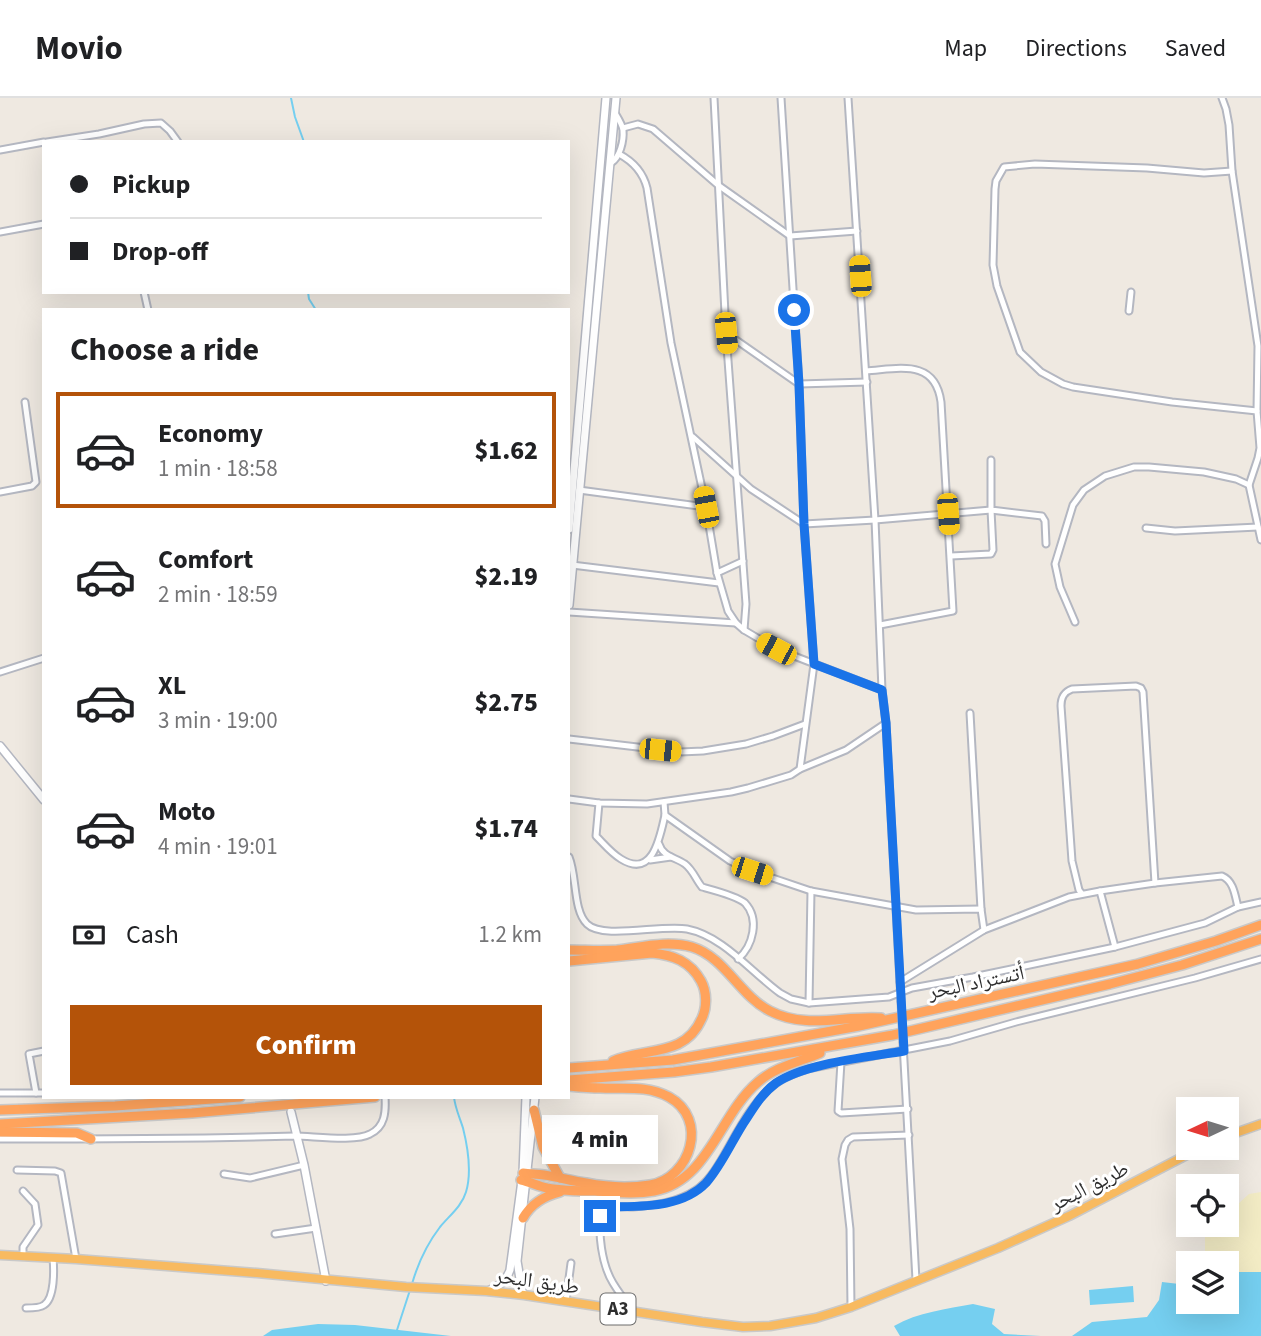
<!DOCTYPE html>
<meta charset="utf-8">
<style>
:root{--surface:#fff;--page:#f2f2f2;--text:#202124;--muted:#757577;--line:#e0e0e0;--accent:#b45309}
body{margin:0;font-family:"Source Sans 3","Noto Naskh Arabic",sans-serif;background:var(--page);color:var(--text);height:100vh;display:flex;flex-direction:column;font-size:26px;white-space:nowrap}
*{box-sizing:border-box;margin:0}
p{font-size:23px;color:var(--muted)}
.icon{flex:none;width:38px;height:38px;fill:none;stroke:currentColor;stroke-width:2;stroke-linecap:round;stroke-linejoin:round}
.map{position:relative;flex:1;overflow:hidden}
.side{position:absolute;left:42px;top:210px;width:528px;height:791px;display:flex;flex-direction:column;background:var(--surface);border-radius:0px;box-shadow:0 7px 28px #0002}
.side>*{flex:none}
.top-card{position:absolute;left:42px;top:42px;width:528px;height:154px;border-radius:0px;box-shadow:0 7px 28px #0002;display:grid;align-content:center;height:154px;padding:0 28px;background:var(--surface)}
.needle{width:46px;rotate:266deg}
.fabs{position:absolute;left:1176px;top:999px;display:grid;gap:14px}
.fabs a{display:grid;place-items:center;width:63px;height:63px;border-radius:0px;background:var(--surface);box-shadow:0 7px 28px #0002;font-size:35px}
.end{position:absolute;width:32px;height:32px;margin:-16px;border:9px solid #1a73e8;background:#fff;box-shadow:0 0 0 4px #fff}
.from{border-radius:50%}
.bubble{position:absolute;height:49px;border-radius:0px;background:var(--surface);box-shadow:0 7px 28px #0002;font-size:23px;font-weight:800;line-height:49px;text-align:center}
.car{position:absolute;width:21px;height:42px;margin:-21px -10px;border-radius:9px;box-shadow:0 0 5px 2px #0007;background:linear-gradient(#f5c518 24%,#345 0 40%,#f5c518 0 76%,#345 0 86%,#f5c518 0)}
.top-card b{display:flex;align-items:center;gap:24px;height:66px;font-size:26px}
.top-card b+b{border-top:2px solid var(--line)}
.top-card i{width:18px;height:18px;background:var(--text)}
ul{padding:0;list-style:none}
li{display:flex;align-items:center;gap:21px;height:116px;margin:0 14px 10px;padding:0 14px;border:4px solid transparent;border-radius:0px}
li div{flex:1}
li b{display:block;font-size:26px}
li em{font-style:normal;font-weight:800}
li.active{border-color:var(--accent)}
li>.icon{width:63px;height:63px;stroke-width:1.5}
h2{padding:0 28px;font-size:32px;line-height:84px}
.pay{display:flex;align-items:center;gap:18px;height:77px;padding:0 28px;font-size:26px}
.pay p{margin-inline-start:auto}
.action{display:flex;gap:14px;margin-top:auto;padding:14px 28px}
.action a{flex:1;height:80px;border-radius:0px;background:var(--accent);color:#fff;font-size:28px;font-weight:800;line-height:80px;text-align:center}
header{display:flex;align-items:center;gap:42px;box-sizing:border-box;height:98px;padding:0 35px;background:var(--surface);border-bottom:2px solid var(--line)}
header strong{font-size:33px}
nav{display:flex;gap:38px;margin-inline-start:auto;font-size:24px}
.map>svg:first-child{display:block}
</style>
<header>
<strong>Movio</strong>
<nav><a>Map</a><a>Directions</a><a>Saved</a></nav>
</header>
<div class="map">
<svg width="1261" height="1238" viewBox="0 0 1261 1238">
<rect width="100%" height="100%" fill="#efe9e1"/>
<polygon fill="#f3ecc5" points="1261,1094 1261,1174 1227,1174 1227,1166 1205,1165 1205,1135 1214,1127 1227,1127 1227,1116 1249,1096"/>
<g fill="#75cff0">
<polygon points="1227,1174 1261,1174 1261,1238 1072,1238 1092,1224 1147,1219 1159,1202 1162,1184 1188,1187 1188,1204 1227,1204"/>
<polygon points="1133,1188 1134,1204 1090,1207 1089,1192"/>
<path d="M973 1206 995 1211 992 1226 1004 1236 1041 1238H900L894 1228C918 1214 947 1211 973 1206Z"/>
<polygon points="318,1226 355,1227 451,1238 263,1238 272,1232"/>
</g>
<g fill="none" stroke-linecap="round" stroke-linejoin="round">
<g stroke="#75cff0" stroke-width="2">
<polyline points="291,0 295,19 304,44"/>
<polyline points="308,194 309,201 316,212"/>
<path d="M412 1186C418 1165 427 1146 440 1129 449 1118 462 1108 466 1094 472 1074 468 1050 463 1030 460 1020 455 1010 454 999"/>
<polyline points="397,1232 410,1192"/>
</g>
<g stroke="#b4b7c1" stroke-width="9">
<g id="minor">
<polyline points="714,0 726,235 746,506 744,532"/>
<polyline points="781,0 799,286 804,426 814,566 800,671"/>
<polyline points="848,0 875,422 882,592 886,625 901,903"/>
<polyline points="1222,0 1226,11 1229,27 1232,73 1258,248 1257,313 1260,350 1258,360 1249,387 1261,442"/>
<polyline points="623,30 638,26 653,31 718,87 790,138 857,133"/>
<polyline points="47,44 99,36 144,26 161,25 170,33 178,44"/>
<polyline points="0,52 44,44"/>
<path d="M619 56C634 64 643 74 647 90L671 245 706 409 717 475 728 513 736 525 744 532 776 551 882 592"/>
<path d="M611 65C620 59 624 43 623 32 622 26 618 20 615 15"/>
<polyline points="1232,73 1204,75 1147,70 1035,66 1004,69 996,83 995,91 993,167 997,188 1020,254 1041,274 1063,286 1073,289 1172,304 1257,313"/>
<polyline points="0,134 44,126"/>
<polyline points="144,194 148,212"/>
<polyline points="1129,213 1131,194"/>
<polyline points="726,235 799,286 867,284"/>
<path d="M866 273C898 271 935 260 941 304L953 513 880 527"/>
<polyline points="693,339 751,391 804,426 875,422 991,412 993,452 991,456 951,458"/>
<polyline points="991,362 991,412 1042,418 1045,423 1046,446"/>
<polyline points="579,392 706,409"/>
<polyline points="0,394 32,388 36,384 25,304"/>
<polyline points="1146,430 1175,433 1258,429"/>
<polyline points="572,467 719,485"/>
<polyline points="717,475 743,463"/>
<polyline points="569,514 736,525"/>
<polyline points="1075,524 1060,489 1055,466 1073,407 1084,392 1105,378 1134,369 1149,369 1204,374 1236,381 1249,387"/>
<polyline points="0,574 44,560"/>
<polyline points="970,615 981,811"/>
<polyline points="569,641 680,654 703,653 746,646 773,638 805,626"/>
<polyline points="569,701 599,705 647,706 731,694 748,690 791,677 800,671 846,652 886,625"/>
<polyline points="664,704 665,717 730,763 752,773 811,793 916,812 981,811 984,832"/>
<path d="M599 705 596 738C604 746 611 755 621 761 653 781 660 739 665 717"/>
<path d="M659 746C663 759 675 759 685 766 693 772 696 782 702 789 713 792 737 798 745 805 760 821 753 848 738 861"/>
<path d="M569 759C577 778 573 813 587 826 603 842 662 826 687 831 723 838 751 874 780 895L791 901 809 905 889 899 912 890 973 879 1115 849 1205 825 1238 809 1261 804"/>
<polyline points="650,762 671,759"/>
<polyline points="1100,793 1115,849"/>
<path d="M1082 796 1079 792 1072 763 1061 608C1061 599 1064 594 1072 591L1136 588 1141 590 1143 594 1155 785"/>
<path d="M900 884 984 832 1069 799 1100 793 1155 785 1222 778C1234 783 1235 798 1238 809"/>
<polyline points="809,905 811,793"/>
<polyline points="903,945 916,1182"/>
<polyline points="841,964 838,1013 841,1015 908,1011"/>
<polyline points="0,995 44,995"/>
<polyline points="36,995 29,956 44,953"/>
<path d="M0 1041C98 1041 197 1041 295 1038 313 1038 356 1044 370 1036 385 1029 386 1014 385 999"/>
<polyline points="17,1072 55,1073 61,1075 76,1161"/>
<polyline points="224,1076 250,1080 304,1067"/>
<polyline points="275,1136 316,1130"/>
<polyline points="23,1158 23,1149 38,1127 35,1106 23,1093"/>
<polyline points="566,1203 571,1165"/>
<polyline points="851,1209 850,1131 842,1061 845,1047 848,1042 853,1039 909,1037"/>
<path d="M26 1210C32 1210 40 1210 44 1207 55 1200 54 1171 53 1160"/>
<path d="M633 1213C626 1204 619 1195 613 1185 602 1167 597 1134 602 1113 611 1107 622 1109 633 1109 655 1107 677 1105 696 1092 708 1084 716 1071 723 1059 738 1033 753 1001 778 984 787 978 797 975 807 971L950 943 1016 924 1195 880 1261 861"/>
</g>
</g>
<g stroke="#b4b7c1" stroke-width="10">
<g id="secondary">
<polyline points="569,431 606,0"/>
<polyline points="569,507 616,0"/>
<polyline points="0,648 44,702"/>
<polyline points="291,1014 304,1067 326,1183"/>
<path d="M488 1193C499 1188 506 1184 510 1172L523 1075 526 999"/>
<polyline points="524,1197 522,1193 517,1163 535,999"/>
</g>
</g>
<g stroke="#c9c9c9" stroke-width="11">
<g id="trunk">
<polyline points="1227,1038 1261,1026"/>
<polyline points="0,1157 76,1161 257,1175 406,1189 486,1193 524,1197 702,1224 743,1229 770,1228 816,1220 851,1209 998,1150 1069,1118 1200,1050"/>
</g>
</g>
<g stroke="#c9c9c9" stroke-width="12">
<g id="motorway">
<path d="M569 852C585 852 601 853 617 852 642 849 667 842 692 849 725 859 740 898 770 913 807 932 844 917 881 920"/>
<path d="M569 863 652 855C673 857 690 863 701 883 707 894 707 909 702 920 685 960 645 949 613 963"/>
<polyline points="569,970 673,962 859,928 1138,866 1216,843 1261,827"/>
<polyline points="569,982 674,974 711,969 893,937 1110,886 1182,867 1261,841"/>
<polyline points="0,1012 115,1008 240,999"/>
<polyline points="534,1012 543,1049 560,1080"/>
<polyline points="0,1026 192,1015 375,999"/>
<polyline points="0,1034 77,1035 91,1041"/>
<path d="M523 1075C530 1076 537 1076 544 1077 558 1079 572 1083 586 1085 606 1089 630 1090 650 1087 691 1080 709 1021 669 999 647 987 625 991 601 990 590 990 579 989 569 988"/>
<path d="M521 1082C530 1084 538 1088 547 1090 563 1093 579 1093 595 1093 614 1094 634 1097 654 1093 709 1083 719 1017 758 984 775 969 799 964 820 955"/>
<path d="M523 1120C531 1106 544 1098 560 1094"/>
</g>
</g>
<use href="#minor" stroke="#fff" stroke-width="5"/>
<use href="#secondary" stroke="#fff" stroke-width="7"/>
<use href="#trunk" stroke="#f8ba60" stroke-width="8"/>
<use href="#motorway" stroke="#ffa35c" stroke-width="9"/>
<g stroke="#b4b7c1" stroke-width="9" stroke-linecap="butt">
<polyline id="minor-bridge" points="901,903 903,945"/>
</g>
<use href="#minor-bridge" stroke="#fff" stroke-width="5"/>
</g>
<g fill="none" stroke-linecap="round" stroke-linejoin="round">
<path stroke="#1a73e8" stroke-width="9" d="M600 1118 602 1113 610 1109C642 1108 682 1110 706 1085 721 1068 731 1045 743 1026 753 1011 761 996 776 985 805 965 869 959 904 953L886 625 882 592 814 566 804 426 799 286 794 212"/>
</g>
<g text-anchor="middle" dominant-baseline="central" stroke-width="6" stroke-linejoin="round" paint-order="stroke">
<rect fill="#fff" stroke="#6d6d6d" stroke-width="2" x="600.5" y="1195.5" width="35" height="31" rx="5"/>
<g font-size="19" font-weight="bold" fill="#2e2e2e">
<text x="618" y="1211">A3</text>
</g>
<g font-size="21" fill="#2e2e2e" stroke="#fff">
<text transform="translate(976 884) rotate(-12)">أتستراد البحر</text>
<text transform="translate(1089 1088) rotate(-27)">طريق البحر</text>
<text transform="translate(537 1183) rotate(8)">طريق البحر</text>
</g>
</g>
</svg>
<div class="fabs">
<a><svg class="needle" viewBox="-14 -14 28 28"><path d="M0-13l5 13h-10z" fill="#e53935"/><path d="M0 13l5-13h-10z" fill="#757577"/></svg></a>
<a><svg class="icon" aria-label="locate" viewBox="0 0 24 24"><circle cx="12" cy="12" r="6"/><path d="M12 2v4M12 18v4M2 12h4M18 12h4"/></svg></a>
<a><svg class="icon" aria-label="layers" viewBox="0 0 24 24"><path d="M12 4l9 5-9 5-9-5zM3 14l9 5 9-5"/></svg></a>
</div>
<i class="end from" style="left:794px;top:212px"></i>
<i class="end" style="left:600px;top:1118px"></i>
<div class="bubble" style="left:542px;top:1017px;width:116px">4 min</div>
<i class="car" style="left:860px;top:178px;rotate:356deg"></i>
<i class="car" style="left:726px;top:235px;rotate:175deg"></i>
<i class="car" style="left:706px;top:409px;rotate:349deg"></i>
<i class="car" style="left:948px;top:416px;rotate:176deg"></i>
<i class="car" style="left:776px;top:551px;rotate:298deg"></i>
<i class="car" style="left:660px;top:652px;rotate:96deg"></i>
<i class="car" style="left:752px;top:773px;rotate:108deg"></i>
<div class="top-card">
<b><i class="from"></i>Pickup</b>
<b><i></i>Drop-off</b>
</div>
<section class="side">
<h2>Choose a ride</h2>
<ul>
<li class="active"><svg class="icon" aria-label="car" viewBox="0 0 24 24"><path d="M5 17H2v-5l4-1 3-4h7l3 4 3 1v5h-3M9 17h6M6 11h13"/><circle cx="7" cy="17" r="2"/><circle cx="17" cy="17" r="2"/></svg><div><b>Economy</b><p>1 min · 18:58</p></div><em>$1.62</em></li>
<li><svg class="icon" aria-label="car" viewBox="0 0 24 24"><path d="M5 17H2v-5l4-1 3-4h7l3 4 3 1v5h-3M9 17h6M6 11h13"/><circle cx="7" cy="17" r="2"/><circle cx="17" cy="17" r="2"/></svg><div><b>Comfort</b><p>2 min · 18:59</p></div><em>$2.19</em></li>
<li><svg class="icon" aria-label="car" viewBox="0 0 24 24"><path d="M5 17H2v-5l4-1 3-4h7l3 4 3 1v5h-3M9 17h6M6 11h13"/><circle cx="7" cy="17" r="2"/><circle cx="17" cy="17" r="2"/></svg><div><b>XL</b><p>3 min · 19:00</p></div><em>$2.75</em></li>
<li><svg class="icon" aria-label="car" viewBox="0 0 24 24"><path d="M5 17H2v-5l4-1 3-4h7l3 4 3 1v5h-3M9 17h6M6 11h13"/><circle cx="7" cy="17" r="2"/><circle cx="17" cy="17" r="2"/></svg><div><b>Moto</b><p>4 min · 19:01</p></div><em>$1.74</em></li>
</ul>
<div class="pay"><svg class="icon" aria-label="cash" viewBox="0 0 24 24"><path d="M3 7h18v10H3z"/><circle cx="12" cy="12" r="2"/></svg>Cash<p>1.2 km</p></div>
<div class="action"><a>Confirm</a></div>
</section>
</div>
